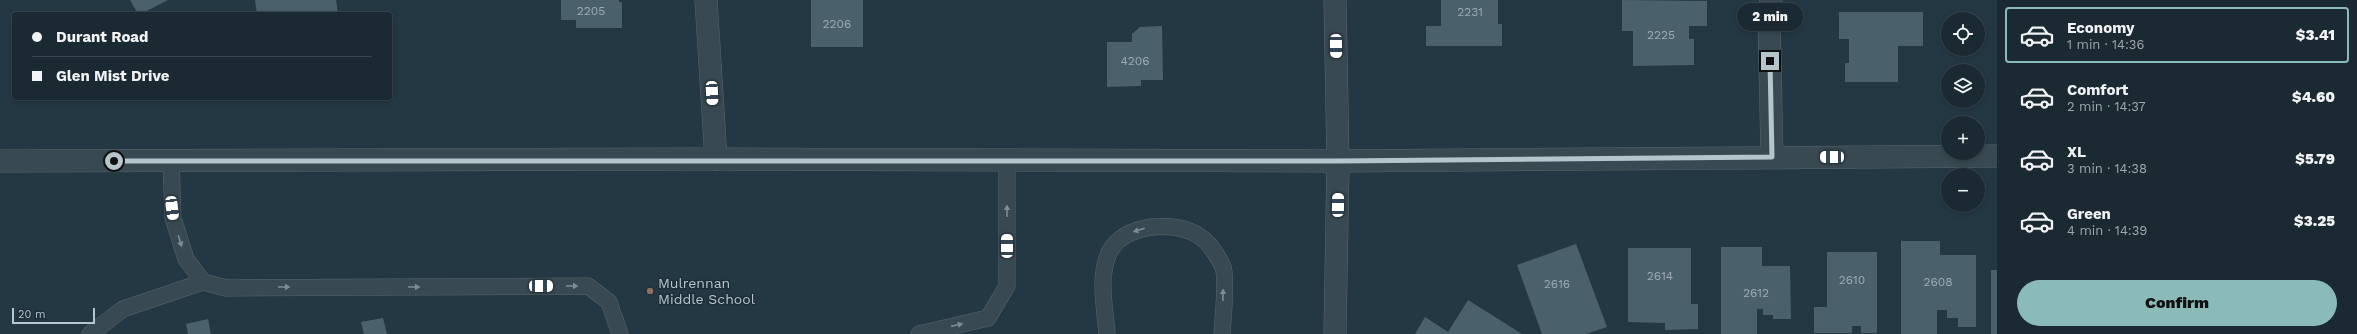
<!DOCTYPE html>
<meta charset="utf-8">
<style>
:root{--surface:#1b2a32;--page:#24323a;--text:#f1f3f6;--muted:#a0a7ac;--line:#39464d;--accent:#8bbbb9}
body{margin:0;font-family:"Work Sans",sans-serif;background:var(--page);color:var(--text);height:100vh;display:flex;flex-direction:column;font-size:15px;white-space:nowrap}
*{box-sizing:border-box;margin:0}
p{font-size:13px;color:var(--muted)}
.icon{flex:none;width:22px;height:22px;fill:none;stroke:currentColor;stroke-width:2;stroke-linecap:round;stroke-linejoin:round}
.map{position:relative;flex:1;overflow:hidden}
.panel{display:flex;flex-direction:column;background:var(--surface);width:360px}
.panel>*{flex:none}
.top-card{position:absolute;left:12px;top:12px;width:380px;height:88px;border-radius:4px;box-shadow:0 2px 6px #0003,0 0 0 1px var(--line);display:grid;align-content:center;height:88px;padding:0 20px;background:var(--surface)}
.fabs{position:absolute;left:1941px;top:12px;display:grid;gap:8px}
.fabs a{display:grid;place-items:center;width:44px;height:44px;border-radius:50%;background:var(--surface);box-shadow:0 2px 6px #0003,0 0 0 1px var(--line);font-size:20px}
.scale{position:absolute;left:12px;bottom:10px;width:83px;box-sizing:border-box;padding-left:4px;border:2px solid #b6c4cc;border-top:0;font-size:11px;line-height:14px;white-space:nowrap;color:#b6c4cc;-webkit-text-stroke:3px #1e2e38;paint-order:stroke}
.end{position:absolute;width:18px;height:18px;margin:-9px;border:5px solid #b6c4cc;background:#111;box-shadow:0 0 0 2px #111}
.from{border-radius:50%}
.bubble{position:absolute;height:28px;border-radius:14px;background:var(--surface);box-shadow:0 2px 6px #0003,0 0 0 1px var(--line);font-size:13px;font-weight:800;line-height:28px;text-align:center}
.car{position:absolute;width:12px;height:24px;margin:-12px -6px;border-radius:5px;box-shadow:0 0 3px 1px #0007;background:linear-gradient(#fff 24%,#345 0 40%,#fff 0 76%,#345 0 86%,#fff 0)}
.top-card b{display:flex;align-items:center;gap:14px;height:38px;font-size:15px}
.top-card b+b{border-top:1px solid var(--line)}
.top-card i{width:10px;height:10px;background:var(--text)}
ul{padding:7px 0 0;list-style:none}
li{display:flex;align-items:center;gap:12px;height:56px;margin:0 8px 6px;padding:0 12px;border:2px solid transparent;border-radius:4px}
li div{flex:1}
li b{display:block;font-size:15px}
li em{font-style:normal;font-weight:800}
li.current{border-color:var(--accent)}
li>.icon{width:36px;height:36px;stroke-width:1.5}
.primary-button{display:flex;gap:8px;margin-top:auto;padding:8px 20px}
.primary-button a{flex:1;height:46px;border-radius:24px;background:var(--accent);color:#111;font-size:16px;font-weight:800;line-height:46px;text-align:center}
main{display:flex;flex:1;min-height:0}
.map>svg:first-child{display:block}
</style>
<main>
<div class="map">
<svg width="1997" height="334" viewBox="0 0 1997 334">
<rect width="100%" height="100%" fill="#243843"/>
<g fill="#4a616b">
<polygon points="130,0 168,0 141,14 138,14"/>
<polygon points="255,0 336,0 338,14 257,14"/>
<polygon points="561,0 619,0 619,2 622,2 622,28 576,28 576,20 561,20"/>
<rect x="811" y="0" width="52" height="47"/>
<polygon points="1441,0 1498,0 1498,24 1502,24 1502,46 1426,46 1426,26 1441,26"/>
<polygon points="1622,0 1707,1 1707,26 1689,26 1689,39 1694,39 1694,65 1633,66 1633,31 1622,31"/>
<polygon points="1839,12 1923,12 1923,46 1898,46 1898,82 1845,82 1845,63 1849,63 1849,39 1839,39"/>
<polygon points="1162,26 1163,80 1141,80 1141,86 1107,87 1107,42 1132,42 1132,34 1140,27"/>
<polygon points="1901,241 1940,241 1940,255 1976,255 1976,327 1958,327 1958,318 1947,318 1947,310 1937,310 1937,334 1901,334"/>
<polygon points="1576,244 1607,327 1586,334 1542,334 1517,265"/>
<polygon points="1721,247 1762,247 1762,266 1790,266 1791,319 1773,319 1773,315 1763,315 1763,309 1757,309 1757,334 1721,334"/>
<polygon points="1628,248 1691,248 1691,304 1698,304 1698,329 1665,330 1665,323 1628,322"/>
<polygon points="1827,252 1877,252 1877,333 1861,333 1861,326 1852,326 1852,333 1814,333 1814,307 1827,307"/>
<rect x="1991" y="270" width="6" height="64"/>
<polygon points="1468,300 1522,334 1415,334 1425,317 1448,332"/>
<polygon points="383,318 387,334 364,334 361,322"/>
<polygon points="208,319 211,334 188,334 186,324"/>
</g>
<g fill="none" stroke-linecap="round" stroke-linejoin="round">
<g stroke="#576770" stroke-width="17">
<g id="service">
<polyline points="171,161 173,218 186,259 203,282 226,288 588,286 609,302 620,334"/>
<polyline points="90,334 123,309 203,282"/>
<polyline points="919,334 988,318 1007,286 1007,160"/>
<path d="M1107 334C1105 308 1098 277 1109 253 1123 223 1175 220 1199 236 1209 242 1218 256 1223 267 1227 277 1223 320 1222 334"/>
</g>
</g>
<g stroke="#576770" stroke-width="23">
<g id="minor">
<polyline points="706,0 716,159"/>
<polyline points="1771,0 1769,14 1772,157"/>
</g>
</g>
<g stroke="#576770" stroke-width="23">
<g id="tertiary">
<polyline points="0,161 716,159 1338,161 1997,156"/>
<polyline points="1335,334 1338,161 1335,0"/>
</g>
</g>
<use href="#service" stroke="#394952" stroke-width="16"/>
<use href="#minor" stroke="#394952" stroke-width="22"/>
<use href="#tertiary" stroke="#394952" stroke-width="22"/>
</g>
<defs><path id="oneway-solid" d="M-6-.8H1V-3.2L6.5 0L1 3.2V.8H-6Z"/></defs>
<g fill="#7e8d95">
<use href="#oneway-solid" transform="translate(1007 211) rotate(-90)"/>
<use href="#oneway-solid" transform="translate(1139 230) rotate(162)"/>
<use href="#oneway-solid" transform="translate(180 241) rotate(73)"/>
<use href="#oneway-solid" transform="translate(572 286)"/>
<use href="#oneway-solid" transform="translate(284 287)"/>
<use href="#oneway-solid" transform="translate(414 287)"/>
<use href="#oneway-solid" transform="translate(1223 295) rotate(-89)"/>
<use href="#oneway-solid" transform="translate(957 325) rotate(-13)"/>
</g>
<g fill="none" stroke-linecap="round" stroke-linejoin="round">
<polyline stroke="#b6c4cc" stroke-width="5" points="114,161 1338,161 1772,157 1770,61"/>
</g>
<circle fill="#8d6e63" stroke="#1e2e38" stroke-width="1.5" cx="650" cy="291" r="4"/>
<g text-anchor="middle" dominant-baseline="central" stroke-width="3" stroke-linejoin="round" paint-order="stroke">
<g font-size="12" fill="#9babb4">
<text x="591" y="11">2205</text>
<text x="1470" y="12">2231</text>
<text x="837" y="24">2206</text>
<text x="1661" y="35">2225</text>
<text x="1135" y="61">4206</text>
<text x="1660" y="276">2614</text>
<text x="1852" y="280">2610</text>
<text x="1938" y="282">2608</text>
<text x="1557" y="284">2616</text>
<text x="1756" y="293">2612</text>
</g>
<g font-size="14" fill="#b6c4cc" stroke="#1e2e38" text-anchor="start">
<text x="658" y="283">Mulrennan<tspan x="658" dy="16">Middle School</tspan></text>
</g>
</g>
</svg>
<div class="fabs">
<a><svg class="icon" aria-label="locate" viewBox="0 0 24 24"><circle cx="12" cy="12" r="6"/><path d="M12 2v4M12 18v4M2 12h4M18 12h4"/></svg></a>
<a><svg class="icon" aria-label="layers" viewBox="0 0 24 24"><path d="M12 4l9 5-9 5-9-5zM3 14l9 5 9-5"/></svg></a>
<a>+</a>
<a>−</a>
</div>
<div class="scale">20 m</div>
<i class="end from" style="left:114px;top:161px"></i>
<i class="end" style="left:1770px;top:61px"></i>
<div class="bubble" style="left:1737px;top:3px;width:66px">2 min</div>
<i class="car" style="left:1336px;top:46px;rotate:179deg"></i>
<i class="car" style="left:712px;top:93px;rotate:177deg"></i>
<i class="car" style="left:1832px;top:157px;rotate:270deg"></i>
<i class="car" style="left:1338px;top:205px;rotate:1deg"></i>
<i class="car" style="left:172px;top:208px;rotate:173deg"></i>
<i class="car" style="left:1007px;top:246px;rotate:0deg"></i>
<i class="car" style="left:541px;top:286px;rotate:90deg"></i>
<div class="top-card">
<b><i class="from"></i>Durant Road</b>
<b><i></i>Glen Mist Drive</b>
</div>
</div>
<section class="panel">
<ul>
<li class="current"><svg class="icon" aria-label="car" viewBox="0 0 24 24"><path d="M5 17H2v-5l4-1 3-4h7l3 4 3 1v5h-3M9 17h6M6 11h13"/><circle cx="7" cy="17" r="2"/><circle cx="17" cy="17" r="2"/></svg><div><b>Economy</b><p>1 min · 14:36</p></div><em>$3.41</em></li>
<li><svg class="icon" aria-label="car" viewBox="0 0 24 24"><path d="M5 17H2v-5l4-1 3-4h7l3 4 3 1v5h-3M9 17h6M6 11h13"/><circle cx="7" cy="17" r="2"/><circle cx="17" cy="17" r="2"/></svg><div><b>Comfort</b><p>2 min · 14:37</p></div><em>$4.60</em></li>
<li><svg class="icon" aria-label="car" viewBox="0 0 24 24"><path d="M5 17H2v-5l4-1 3-4h7l3 4 3 1v5h-3M9 17h6M6 11h13"/><circle cx="7" cy="17" r="2"/><circle cx="17" cy="17" r="2"/></svg><div><b>XL</b><p>3 min · 14:38</p></div><em>$5.79</em></li>
<li><svg class="icon" aria-label="car" viewBox="0 0 24 24"><path d="M5 17H2v-5l4-1 3-4h7l3 4 3 1v5h-3M9 17h6M6 11h13"/><circle cx="7" cy="17" r="2"/><circle cx="17" cy="17" r="2"/></svg><div><b>Green</b><p>4 min · 14:39</p></div><em>$3.25</em></li>
</ul>
<div class="primary-button"><a>Confirm</a></div>
</section>
</main>
